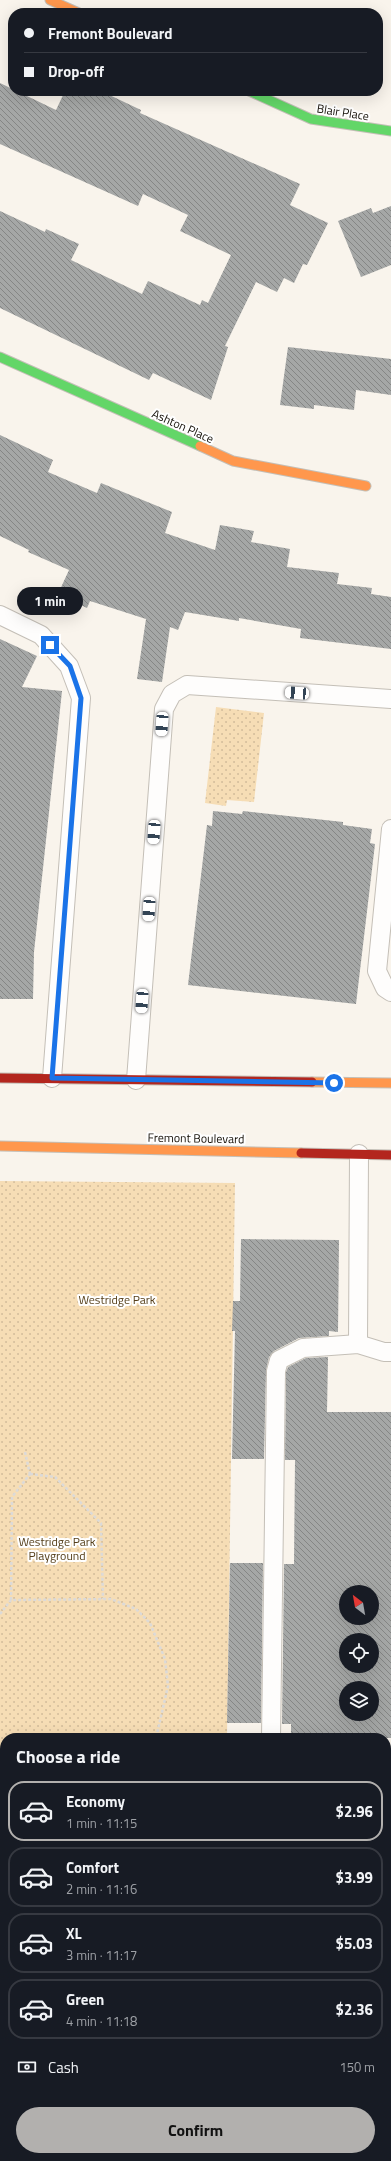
<!DOCTYPE html>
<meta charset="utf-8">
<style>
:root{--surface:#171b24;--page:#20242c;--text:#f1f3f6;--muted:#9ea1a6;--line:#363941;--accent:#b2b0ae}
body{margin:0;font-family:"Titillium Web",sans-serif;background:var(--page);color:var(--text);height:100vh;display:flex;flex-direction:column;font-size:15px;white-space:nowrap}
*{box-sizing:border-box;margin:0}
p{font-size:13px;color:var(--muted)}
.icon{flex:none;width:22px;height:22px;fill:none;stroke:currentColor;stroke-width:2;stroke-linecap:round;stroke-linejoin:round}
.map{position:relative;flex:1;overflow:hidden}
.panel{position:absolute;left:0px;top:1733px;width:391px;height:428px;display:flex;flex-direction:column;background:var(--surface);border-radius:16px 16px 0 0;box-shadow:0 4px 16px #0002}
.panel>*{flex:none}
.top-card{position:absolute;left:8px;top:8px;width:375px;height:88px;border-radius:16px;box-shadow:0 4px 16px #0002;display:grid;align-content:center;height:88px;padding:0 16px;background:var(--surface)}
.needle{width:26px;rotate:329deg}
.tools{position:absolute;left:339px;top:1585px;display:grid;gap:8px}
.tools a{display:grid;place-items:center;width:40px;height:40px;border-radius:50%;background:var(--surface);box-shadow:0 4px 16px #0002;font-size:20px}
.end{position:absolute;width:18px;height:18px;margin:-9px;border:5px solid #1a73e8;background:#fff;box-shadow:0 0 0 2px #fff}
.from{border-radius:50%}
.bubble{position:absolute;height:28px;border-radius:14px;background:var(--surface);box-shadow:0 4px 16px #0002;font-size:13px;font-weight:700;line-height:28px;text-align:center}
.car{position:absolute;width:12px;height:24px;margin:-12px -6px;border-radius:5px;box-shadow:0 0 3px 1px #0007;background:linear-gradient(#fff 24%,#345 0 40%,#fff 0 76%,#345 0 86%,#fff 0)}
.top-card b{display:flex;align-items:center;gap:14px;height:38px;font-size:15px}
.top-card b+b{border-top:1px solid var(--line)}
.top-card i{width:10px;height:10px;background:var(--text)}
ul{padding:0;list-style:none}
li{display:flex;align-items:center;gap:12px;height:60px;margin:0 8px 6px;padding:0 8px;border:2px solid var(--line);border-radius:16px}
li div{flex:1}
li b{display:block;font-size:15px}
li em{font-style:normal;font-weight:700}
li.current{border-color:var(--accent)}
li>.icon{width:36px;height:36px;stroke-width:1.5}
h2{padding:0 16px;font-size:18px;line-height:48px}
.pay{display:flex;align-items:center;gap:10px;height:44px;padding:0 16px;font-size:15px}
.pay p{margin-inline-start:auto}
.button{display:flex;gap:8px;margin-top:auto;padding:8px 16px}
.button a{flex:1;height:46px;border-radius:24px;background:var(--accent);color:#111;font-size:16px;font-weight:700;line-height:46px;text-align:center}
.map>svg:first-child{display:block}
</style>
<div class="map">
<svg width="391" height="2161" viewBox="0 0 391 2161">
<defs>
<pattern id="green-dots" width="8" height="8" patternUnits="userSpaceOnUse"><rect width="8" height="8" fill="#f6ddb5"/><path d="M2 2h.1M6 6h.1" fill="none" stroke="#d2bc9a" stroke-width="1.8" stroke-linecap="round"/></pattern>
<pattern id="building-back-hatch" width="6" height="6" patternUnits="userSpaceOnUse"><rect width="6" height="6" fill="#a5a7a6"/><path d="M-1 5l2 2M0 0l6 6M5-1l2 2" fill="none" stroke="#858685"/></pattern>
</defs>
<rect width="100%" height="100%" fill="#f9f4ec"/>
<g fill="url(#green-dots)">
<polygon points="216,707 264,713 254,802 227,800 226,806 205,803"/>
<polygon points="0,1181 235,1183 227,1738 5,1738 5,2077 0,2079"/>
</g>
<g fill="url(#building-back-hatch)" fill-rule="evenodd">
<polygon points="0,83 56,110 65,91 101,91 141,110 140,113 300,184 290,205 328,223 307,265 303,264 294,283 284,278 277,292 256,282 225,346 228,347 211,400 153,373 149,380 0,308 0,211 45,232 46,229 79,244 71,260 142,294 148,281 200,305 202,300 208,303 231,255 180,231 188,215 143,194 138,206 0,144"/>
<polygon points="391,206 391,265 361,277 338,221 371,208 373,213"/>
<polygon points="288,347 391,359 391,395 356,390 354,410 314,405 314,409 280,405"/>
<polygon points="0,435 53,460 48,472 97,493 101,483 172,512 165,533 215,550 220,525 254,531 251,542 290,549 287,567 339,573 337,584 372,588 371,594 391,597 391,649 300,638 301,629 239,618 239,621 185,612 178,630 170,627 162,682 137,679 146,619 90,601 87,608 58,594 69,570 28,552 29,550 0,536"/>
<polygon points="0,639 37,656 22,687 62,691 34,952 33,999 0,999"/>
<polygon points="213,811 242,814 243,811 343,822 343,825 372,829 370,843 375,844 356,1004 188,985 207,825 212,826"/>
<polygon points="241,1239 339,1240 338,1332 329,1331 329,1336 299,1338 274,1351 269,1357 266,1371 264,1459 232,1459 235,1331 232,1331 233,1301 240,1301"/>
<path d="M328 1357 327 1412H391V1738H291V1724H282L284 1564H294L295 1460H285L286 1372 288 1367 306 1358ZM346 1592H372V1618H346ZM346 1640H372V1666H346ZM346 1688H372V1714H346Z"/>
<polygon points="230,1563 263,1563 261,1723 227,1723"/>
</g>
<g fill="none" stroke-linecap="round" stroke-linejoin="round">
<g stroke="#c4bfb7" stroke-width="20">
<g id="lane">
<polyline points="0,615 41,635 69,666 81,698 52,1078"/>
<polyline points="391,829 377,971 385,988 391,992"/>
<polyline points="136,1080 164,709 172,694 187,685 391,699"/>
<polyline points="358,1344 359,1154"/>
<polyline points="271,1738 276,1371 279,1360 303,1348 358,1344 384,1352 391,1352"/>
<polyline points="386,1837 391,1837"/>
</g>
</g>
<g stroke="#c4bfb7" stroke-width="24">
<g id="street">
<polyline points="386,2093 391,2093"/>
<polyline points="0,2109 5,2107"/>
</g>
</g>
<g stroke="#c4bfb7" stroke-width="11">
<g id="fast">
<polyline points="249,91 311,119 391,131"/>
<polyline points="0,357 200,446"/>
</g>
</g>
<g stroke="#c4bfb7" stroke-width="11">
<g id="slow">
<polyline points="50,0 79,13"/>
<polyline points="200,446 233,461 366,486"/>
<polyline points="312,1082 391,1083"/>
<polyline points="0,1146 301,1153"/>
</g>
</g>
<g stroke="#c4bfb7" stroke-width="11">
<g id="jam">
<polyline points="0,1078 312,1082"/>
<polyline points="301,1153 391,1155"/>
</g>
</g>
<g stroke="#dcdad8" stroke-width="2.5" stroke-dasharray="3 2" stroke-linecap="butt">
<polyline points="25,1452 30,1474"/>
<polyline points="30,1474 55,1477 101,1523 103,1599"/>
<polyline points="11,1600 12,1497 30,1474"/>
<polyline points="0,1614 11,1600 111,1599 136,1609 150,1623 165,1659 168,1686 156,1738"/>
</g>
<use href="#lane" stroke="#fefdfc" stroke-width="18"/>
<use href="#street" stroke="#fefdfc" stroke-width="22"/>
<use href="#fast" stroke="#63d668" stroke-width="9"/>
<use href="#slow" stroke="#ff974d" stroke-width="9"/>
<use href="#jam" stroke="#b3261e" stroke-width="9"/>
</g>
<g fill="none" stroke-linecap="round" stroke-linejoin="round">
<polyline stroke="#1a73e8" stroke-width="5" points="50,645 70,666 81,698 52,1078 334,1083"/>
</g>
<g text-anchor="middle" dominant-baseline="central" stroke-width="4" stroke-linejoin="round" paint-order="stroke">
<g font-size="12" fill="#140f07" stroke="#fff">
<text transform="translate(343 112) rotate(9)">Blair Place</text>
<text transform="translate(183 426) rotate(24)">Ashton Place</text>
<text transform="translate(196 1138) rotate(1)">Fremont Boulevard</text>
</g>
<g font-size="12" fill="#543e19" stroke="#fff">
<text x="117" y="1299">Westridge Park</text>
<text x="57" y="1541">Westridge Park<tspan x="57" dy="14">Playground</tspan></text>
</g>
</g>
</svg>
<div class="tools">
<a><svg class="needle" viewBox="-14 -14 28 28"><path d="M0-13l5 13h-10z" fill="#e53935"/><path d="M0 13l5-13h-10z" fill="#9ea1a6"/></svg></a>
<a><svg class="icon" aria-label="locate" viewBox="0 0 24 24"><circle cx="12" cy="12" r="6"/><path d="M12 2v4M12 18v4M2 12h4M18 12h4"/></svg></a>
<a><svg class="icon" aria-label="layers" viewBox="0 0 24 24"><path d="M12 4l9 5-9 5-9-5zM3 14l9 5 9-5"/></svg></a>
</div>
<i class="end from" style="left:334px;top:1083px"></i>
<i class="end" style="left:50px;top:645px"></i>
<div class="bubble" style="left:17px;top:587px;width:66px">1 min</div>
<i class="car" style="left:297px;top:693px;rotate:274deg"></i>
<i class="car" style="left:162px;top:724px;rotate:184deg"></i>
<i class="car" style="left:154px;top:832px;rotate:184deg"></i>
<i class="car" style="left:149px;top:909px;rotate:184deg"></i>
<i class="car" style="left:142px;top:1001px;rotate:184deg"></i>
<div class="top-card">
<b><i class="from"></i>Fremont Boulevard</b>
<b><i></i>Drop-off</b>
</div>
<section class="panel">
<h2>Choose a ride</h2>
<ul>
<li class="current"><svg class="icon" aria-label="car" viewBox="0 0 24 24"><path d="M5 17H2v-5l4-1 3-4h7l3 4 3 1v5h-3M9 17h6M6 11h13"/><circle cx="7" cy="17" r="2"/><circle cx="17" cy="17" r="2"/></svg><div><b>Economy</b><p>1 min · 11:15</p></div><em>$2.96</em></li>
<li><svg class="icon" aria-label="car" viewBox="0 0 24 24"><path d="M5 17H2v-5l4-1 3-4h7l3 4 3 1v5h-3M9 17h6M6 11h13"/><circle cx="7" cy="17" r="2"/><circle cx="17" cy="17" r="2"/></svg><div><b>Comfort</b><p>2 min · 11:16</p></div><em>$3.99</em></li>
<li><svg class="icon" aria-label="car" viewBox="0 0 24 24"><path d="M5 17H2v-5l4-1 3-4h7l3 4 3 1v5h-3M9 17h6M6 11h13"/><circle cx="7" cy="17" r="2"/><circle cx="17" cy="17" r="2"/></svg><div><b>XL</b><p>3 min · 11:17</p></div><em>$5.03</em></li>
<li><svg class="icon" aria-label="car" viewBox="0 0 24 24"><path d="M5 17H2v-5l4-1 3-4h7l3 4 3 1v5h-3M9 17h6M6 11h13"/><circle cx="7" cy="17" r="2"/><circle cx="17" cy="17" r="2"/></svg><div><b>Green</b><p>4 min · 11:18</p></div><em>$2.36</em></li>
</ul>
<div class="pay"><svg class="icon" aria-label="cash" viewBox="0 0 24 24"><path d="M3 7h18v10H3z"/><circle cx="12" cy="12" r="2"/></svg>Cash<p>150 m</p></div>
<div class="button"><a>Confirm</a></div>
</section>
</div>
